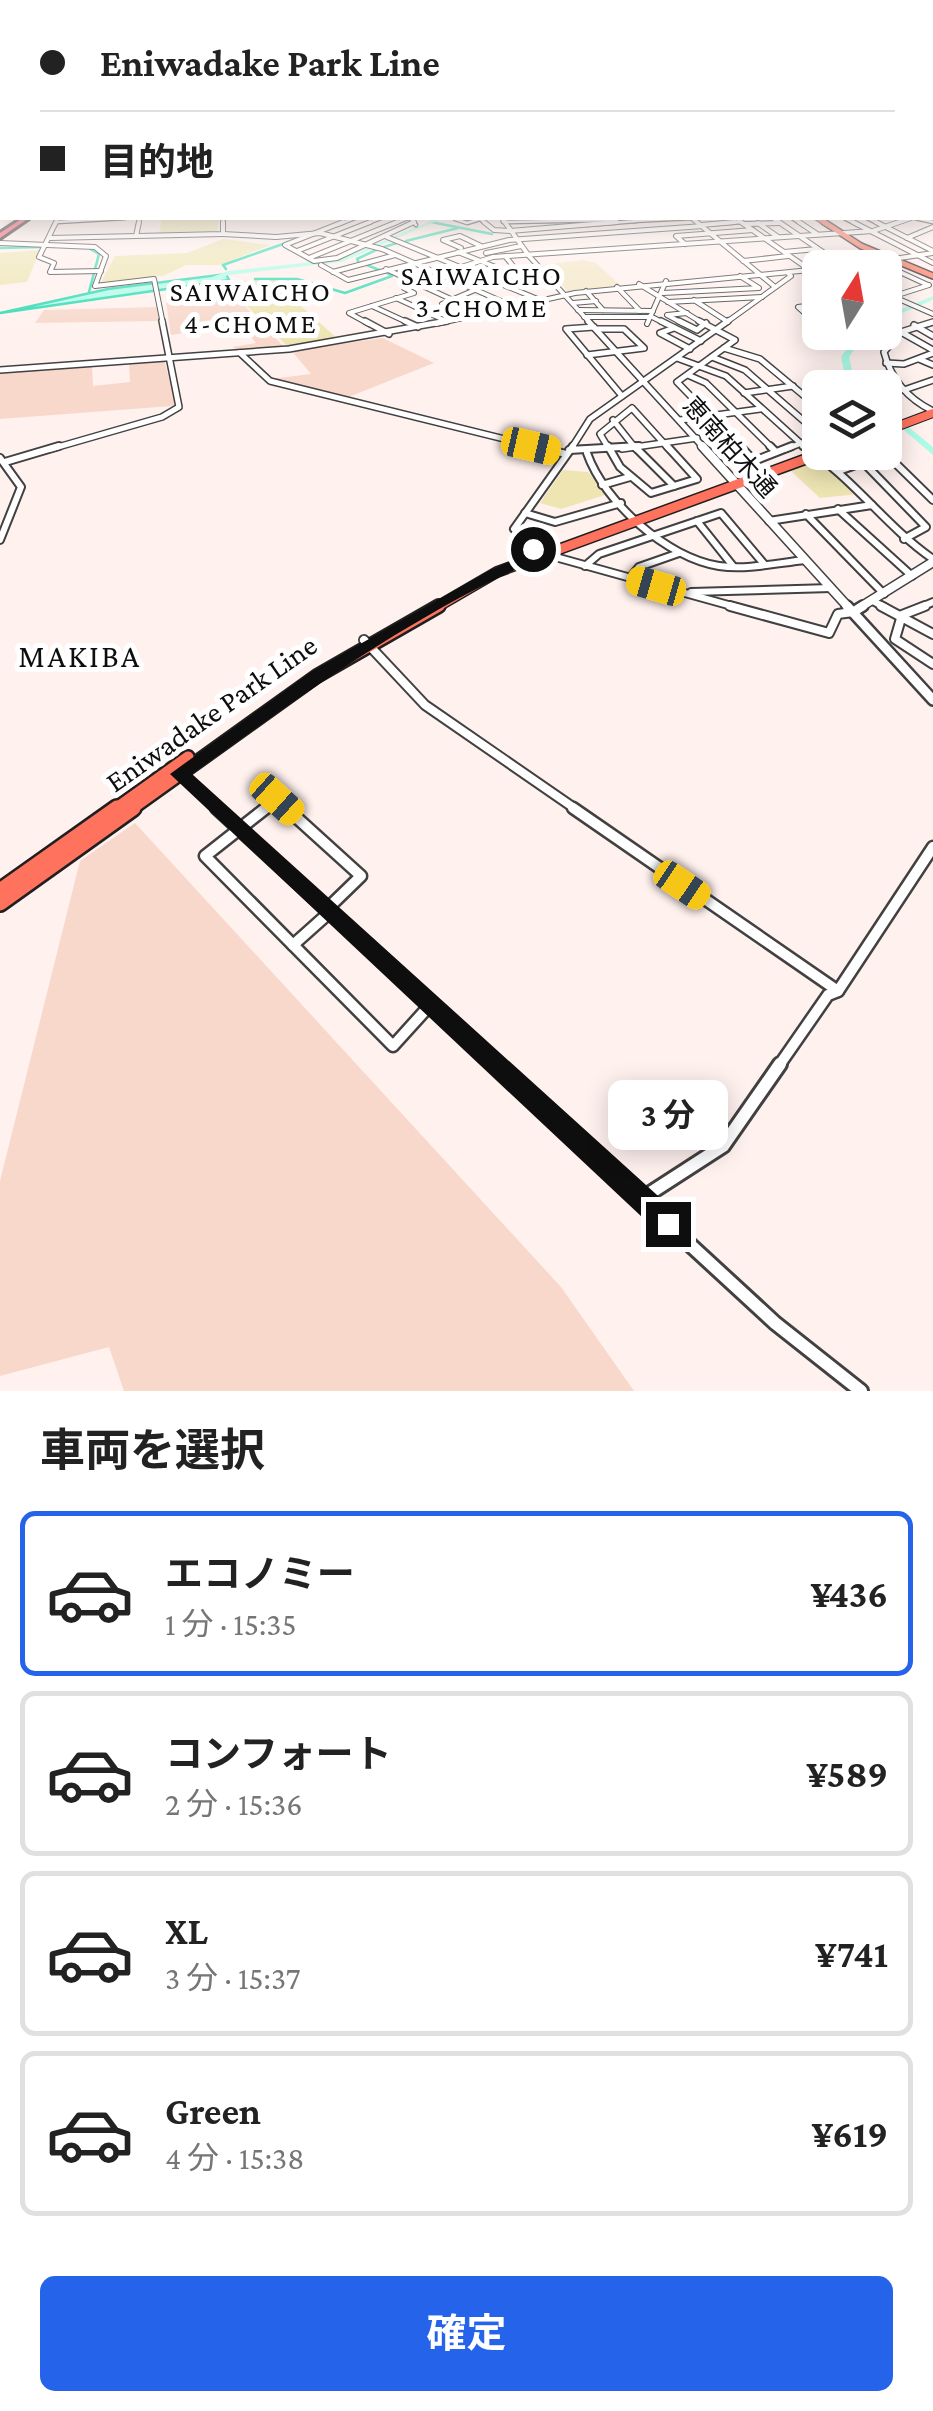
<!DOCTYPE html>
<html lang="ja">
<meta charset="utf-8">
<style>
:root{--surface:#fff;--page:#f2f2f2;--text:#222;--muted:#767676;--line:#e0e0e0;--accent:#2563eb}
body{margin:0;font-family:"Crimson Pro","Noto Sans JP",serif;background:var(--page);color:var(--text);height:100vh;display:flex;flex-direction:column;font-size:38px;white-space:nowrap}
*{box-sizing:border-box;margin:0}
p{font-size:32px;color:var(--muted)}
.icon{flex:none;width:55px;height:55px;fill:none;stroke:currentColor;stroke-width:2;stroke-linecap:round;stroke-linejoin:round}
.map{position:relative;height:1391px;overflow:hidden}
.sheet{display:flex;flex-direction:column;background:var(--surface);flex:1}
.sheet>*{flex:none}
.guide{position:absolute;left:0px;top:0px;width:935px;height:220px;box-shadow:0 5px 25px #0003;display:grid;align-content:center;height:220px;padding:0 40px;background:var(--surface)}
.needle{width:65px;rotate:11deg}
.controls{position:absolute;left:802px;top:250px;display:grid;gap:20px}
.controls a{display:grid;place-items:center;width:100px;height:100px;border-radius:15px;background:var(--surface);box-shadow:0 5px 25px #0003;font-size:50px}
.end{position:absolute;width:45px;height:45px;margin:-22px;border:12px solid #0e0e0e;background:#fff;box-shadow:0 0 0 5px #fff}
.from{border-radius:50%}
.bubble{position:absolute;height:70px;border-radius:15px;background:var(--surface);box-shadow:0 5px 25px #0003;font-size:32px;font-weight:700;line-height:70px;text-align:center}
.car{position:absolute;width:30px;height:60px;margin:-30px -15px;border-radius:12px;box-shadow:0 0 8px 2px #0007;background:linear-gradient(#f5c518 24%,#345 0 40%,#f5c518 0 76%,#345 0 86%,#f5c518 0)}
.guide b{display:flex;align-items:center;gap:35px;height:95px;font-size:38px}
.guide b+b{border-top:2px solid var(--line)}
.guide i{width:25px;height:25px;background:var(--text)}
ul{padding:0;list-style:none}
li{display:flex;align-items:center;gap:30px;height:165px;margin:0 20px 15px;padding:0 20px;border:5px solid var(--line);border-radius:15px}
li div{flex:1}
li b{display:block;font-size:38px}
li em{font-style:normal;font-weight:700}
li.selected{border-color:var(--accent)}
li>.icon{width:90px;height:90px;stroke-width:1.5}
h2{padding:0 40px;font-size:45px;line-height:120px}
.button{display:flex;gap:20px;margin-top:auto;padding:20px 40px}
.button a{flex:1;height:115px;border-radius:15px;background:var(--accent);color:#fff;font-size:40px;font-weight:700;line-height:115px;text-align:center}
.map>svg:first-child{display:block}
</style>
<div class="map">
<svg width="933" height="1391" viewBox="0 0 933 1391">
<rect width="100%" height="100%" fill="#fff1ee"/>
<g fill="#f8d8cb">
<polygon points="233,282 243,304 285,348 237,351 233,347 256,343 240,324 171,335 166,303 178,299 173,290"/>
<polygon points="157,307 159,321 35,323 44,310"/>
<polygon points="383,338 434,363 341,400 271,379 311,374 291,350"/>
<polygon points="164,360 176,404 172,406 0,419 0,372 92,366 93,386 130,382 129,365"/>
<polygon points="135,823 561,1287 634,1391 124,1391 109,1347 0,1376 0,1181 80,861"/>
</g>
<g fill="#eee5b3">
<polygon points="162,218 219,218 217,232 159,234"/>
<polygon points="223,239 270,245 220,265 186,265 163,276 101,282 115,256 187,253"/>
<polygon points="40,250 27,282 0,285 0,253"/>
<polygon points="281,280 294,298 290,299 294,306 301,306 339,340 289,348 245,304 238,281"/>
<polygon points="821,459 858,494 820,498 791,471"/>
<polygon points="563,470 588,472 608,494 561,509 540,503"/>
</g>
<polygon fill="#f4e7c6" points="583,260 596,263 620,285 568,292 544,265"/>
<polygon fill="#adfce8" stroke="#2cdbb3" stroke-width="2.5" points="226,274 229,280 0,313 108,289"/>
<g fill="none" stroke-linecap="round" stroke-linejoin="round">
<g stroke="#2cdbb3" stroke-width="2.5">
<polyline points="431,222 492,234"/>
<polyline points="406,241 458,228"/>
<polyline points="384,247 397,243"/>
<polyline points="0,248 41,247"/>
<polyline points="359,263 357,259 376,250"/>
<polyline points="367,265 379,270"/>
<polyline points="226,269 223,265 283,244"/>
<polyline points="255,279 297,279 345,293 392,276 384,271"/>
<polyline points="89,292 99,254 90,249"/>
</g>
<g fill="#adfce8" fill-rule="evenodd">
<polygon points="933,152 933,155 932,155 932,152"/>
<polygon points="438,218 444,218 342,262 229,275 210,281 207,279 228,271 339,259"/>
<polygon points="933,296 933,300 885,320 885,316"/>
<polygon points="859,332 866,332 849,357 852,371 865,388 857,388 844,371 841,357"/>
<polygon points="885,408 933,447 933,455 885,414"/>
</g>
<g stroke="#414141" stroke-width="5">
<g id="minor-far6">
<polyline points="223,218 223,225"/>
<polyline points="410,218 416,225"/>
<polyline points="460,218 455,219 467,223 480,219 488,225"/>
<polyline points="735,218 745,225"/>
<polyline points="792,218 803,225"/>
<polyline points="844,218 858,225"/>
<polyline points="867,218 881,225"/>
<polyline points="915,218 933,222"/>
<polyline points="633,221 692,218"/>
<polyline points="57,222 125,218"/>
<polyline points="503,222 614,220"/>
<polyline points="745,224 780,223"/>
<polyline points="55,225 58,218"/>
<polyline points="138,225 140,218"/>
<polyline points="337,225 355,218"/>
<polyline points="363,225 381,218"/>
<polyline points="391,225 408,218"/>
<polyline points="586,225 636,221"/>
<polyline points="701,225 742,222"/>
</g>
</g>
<g stroke="#414141" stroke-width="6">
<g id="minor-far5">
<polyline points="56,222 39,257 54,263 50,272 101,271"/>
<polyline points="343,222 285,245 314,261 337,258 414,222"/>
<polyline points="484,222 494,230 510,231 617,222"/>
<polyline points="741,222 820,277"/>
<polyline points="799,222 817,234"/>
<polyline points="853,222 933,263"/>
<polyline points="876,222 933,251"/>
<polyline points="758,223 778,237"/>
<polyline points="745,224 780,223"/>
<polyline points="701,225 735,222"/>
<polyline points="136,236 139,222"/>
<polyline points="387,237 540,300"/>
<polyline points="50,238 223,234 223,222"/>
<polyline points="907,238 933,227"/>
<polyline points="0,243 95,247 106,256 95,286 154,279 163,324"/>
<polyline points="685,244 676,236 753,230"/>
<polyline points="461,248 443,240 460,236 481,246"/>
<polyline points="297,251 370,222"/>
<polyline points="458,252 498,268 505,277"/>
<polyline points="784,252 817,249"/>
<polyline points="486,253 521,246"/>
<polyline points="505,256 527,283 551,280"/>
<polyline points="309,258 397,222"/>
<polyline points="743,261 788,256"/>
<polyline points="876,261 928,285"/>
<polyline points="321,265 348,280 509,240 703,226"/>
<polyline points="386,269 481,313"/>
<polyline points="333,272 395,255"/>
<polyline points="639,284 704,324"/>
<polyline points="617,287 640,311"/>
<polyline points="586,291 603,310"/>
<polyline points="663,293 759,288 740,276"/>
<polyline points="820,293 808,294 820,303"/>
<polyline points="396,298 446,321"/>
<polyline points="885,299 929,285"/>
<polyline points="694,300 728,322"/>
<polyline points="668,302 762,297"/>
<polyline points="573,303 596,301"/>
<polyline points="442,304 505,277 545,273"/>
<polyline points="372,306 411,324"/>
<polyline points="578,310 653,311"/>
<polyline points="650,316 666,324"/>
<polyline points="808,316 798,307 820,304"/>
<polyline points="584,317 649,317"/>
<polyline points="369,324 349,313 414,293 404,288 439,274"/>
<polyline points="647,324 666,281"/>
<polyline points="684,324 667,315 687,313"/>
<polyline points="724,324 791,276 788,273"/>
<polyline points="928,324 933,322"/>
</g>
</g>
<g stroke="#414141" stroke-width="8">
<g id="minor-far4">
<polyline points="365,321 389,334"/>
<polyline points="405,321 418,327"/>
<polyline points="661,321 701,341"/>
<polyline points="679,321 697,330 706,323"/>
<polyline points="699,321 735,340 677,382 742,449"/>
<polyline points="933,322 901,332 933,350"/>
<polyline points="914,325 933,336"/>
<polyline points="594,327 566,329 622,396"/>
<polyline points="674,328 660,333 690,349"/>
<path d="M901 332 884 352C891 379 908 399 933 411"/>
<polyline points="724,348 760,359 820,409"/>
<polyline points="240,353 270,381 545,449"/>
<polyline points="587,355 644,348 624,329 596,329"/>
<polyline points="712,357 745,370 820,435"/>
<polyline points="677,358 726,376 807,449"/>
<polyline points="919,359 933,365"/>
<polyline points="886,363 904,364 933,353"/>
<polyline points="688,375 706,383 773,449"/>
<polyline points="904,390 933,380"/>
<polyline points="744,393 793,386"/>
<polyline points="613,420 636,449"/>
<polyline points="680,420 760,409"/>
<polyline points="51,449 162,417 179,407 162,321"/>
<polyline points="571,449 590,419 728,321"/>
<polyline points="609,449 600,434 632,408 669,449"/>
<polyline points="622,449 697,438"/>
<polyline points="786,449 820,436"/>
</g>
</g>
<g stroke="#414141" stroke-width="10">
<g id="minor-far3">
<polyline points="535,446 566,454"/>
<polyline points="573,446 514,529 541,553 739,608"/>
<polyline points="608,446 620,467 651,493 697,479 667,446"/>
<polyline points="634,446 674,486"/>
<polyline points="740,446 754,461 792,446"/>
<polyline points="770,446 776,452"/>
<path d="M803 446C853 477 885 526 933 559"/>
<polyline points="569,450 639,446"/>
<path d="M587 453C604 502 667 558 719 566 747 570 777 563 805 560"/>
<polyline points="0,458 21,487 0,540"/>
<polyline points="5,462 59,446"/>
<polyline points="863,462 926,527 904,539"/>
<polyline points="839,471 886,454 933,500"/>
<polyline points="602,485 630,477"/>
<polyline points="838,509 912,576"/>
<polyline points="525,513 555,522 621,503"/>
<polyline points="806,514 884,594"/>
<polyline points="697,521 733,566"/>
<polyline points="769,521 872,505"/>
<polyline points="585,566 599,554 721,513 764,564"/>
<polyline points="630,578 639,567 679,553"/>
<polyline points="691,592 831,588"/>
<polyline points="873,601 886,608"/>
<polyline points="919,608 933,602"/>
</g>
</g>
<g stroke="#414141" stroke-width="12">
<g id="minor-far2">
<polyline points="730,606 829,633 838,614 853,612"/>
<polyline points="881,606 933,634"/>
<polyline points="925,606 902,615 895,639 933,664"/>
<polyline points="364,640 425,705 577,810"/>
<polyline points="179,773 219,810"/>
<polyline points="263,810 277,799 289,810"/>
</g>
</g>
<g stroke="#414141" stroke-width="15">
<g id="minor-far1">
<polyline points="216,808 497,1067"/>
<polyline points="266,808 205,856 393,1046 431,1004"/>
<polyline points="286,808 361,876 327,909"/>
<polyline points="573,808 838,991"/>
<polyline points="293,945 330,912"/>
<polyline points="778,1067 828,995 838,991 933,847"/>
</g>
</g>
<g stroke="#414141" stroke-width="18">
<g id="minor">
<polyline points="494,1064 775,1323 861,1391"/>
<polyline points="641,1199 723,1146 780,1064"/>
</g>
</g>
<g stroke="#414141" stroke-width="6">
<g id="tertiary-far3">
<polyline points="502,218 529,256 591,324"/>
<polyline points="692,218 775,287"/>
<polyline points="773,218 845,267"/>
<polyline points="223,234 276,237 320,233 382,249 510,305"/>
<polyline points="834,268 933,253"/>
<polyline points="439,274 493,257 873,231 911,218"/>
<polyline points="885,293 933,314"/>
<polyline points="436,324 575,293 820,269"/>
</g>
</g>
<g stroke="#414141" stroke-width="8">
<g id="tertiary-far2">
<polyline points="588,321 705,449"/>
<polyline points="0,370 289,349 447,321"/>
</g>
</g>
<g stroke="#414141" stroke-width="11">
<g id="tertiary-far1">
<polyline points="702,446 849,608"/>
<polyline points="859,608 933,562"/>
</g>
</g>
<g stroke="#414141" stroke-width="14">
<g id="tertiary">
<polyline points="847,606 933,700"/>
<polyline points="853,612 863,606"/>
</g>
</g>
<g stroke="#1f1f1f" stroke-width="6">
<polyline id="primary-far5" points="817,218 828,225"/>
</g>
<g stroke="#1f1f1f" stroke-width="8">
<polyline id="primary-far4" points="824,222 861,246 933,276"/>
</g>
<g stroke="#1f1f1f" stroke-width="10">
<polyline id="primary-far3" points="885,431 933,413"/>
</g>
<g stroke="#1f1f1f" stroke-width="12">
<polyline id="primary-far2" points="435,608 497,572 825,452"/>
</g>
<g stroke="#1f1f1f" stroke-width="16">
<g id="primary-far1">
<polyline points="114,810 188,757"/>
<polyline points="130,810 317,676 439,606"/>
</g>
</g>
<g stroke="#1f1f1f" stroke-width="20">
<g id="primary">
<polyline points="0,891 117,808"/>
<polyline points="0,903 133,808"/>
</g>
</g>
<g stroke="#1f1f1f" stroke-width="6">
<polygon id="motorway" points="23,218 29,218 0,238 0,233"/>
</g>
<use href="#minor-far6" stroke="#fff" stroke-width="2.5"/>
<use href="#minor-far5" stroke="#fff" stroke-width="4"/>
<use href="#minor-far4" stroke="#fff" stroke-width="5"/>
<use href="#minor-far3" stroke="#fff" stroke-width="6"/>
<use href="#minor-far2" stroke="#fff" stroke-width="8"/>
<use href="#minor-far1" stroke="#fff" stroke-width="10"/>
<use href="#minor" stroke="#fff" stroke-width="12"/>
<use href="#tertiary-far3" stroke="#fff" stroke-width="4"/>
<use href="#tertiary-far2" stroke="#fff" stroke-width="5"/>
<use href="#tertiary-far1" stroke="#fff" stroke-width="8"/>
<use href="#tertiary" stroke="#fff" stroke-width="9"/>
<use href="#primary-far5" stroke="#ff735e" stroke-width="4"/>
<use href="#primary-far4" stroke="#ff735e" stroke-width="5"/>
<use href="#primary-far3" stroke="#ff735e" stroke-width="8"/>
<use href="#primary-far2" stroke="#ff735e" stroke-width="9"/>
<use href="#primary-far1" stroke="#ff735e" stroke-width="11"/>
<use href="#primary" stroke="#ff735e" stroke-width="15"/>
<use href="#motorway" fill="#ff4c6b" fill-rule="evenodd"/>
</g>
<linearGradient id="sky" x2="0" y2="1"><stop stop-color="#90d1e8"/><stop offset="0.43" stop-color="#fff9f7"/><stop offset="1" stop-color="#fff9f7" stop-opacity="0"/></linearGradient>
<rect width="933" height="341" fill="url(#sky)"/>
<path fill="#0e0e0e" d="M533 545 546 550V556C418 611 304 693 192 774L678 1214 682 1224 678 1233 668 1237 659 1233 170 774 311 672 492 569 530 553 527 549Z"/>
<g text-anchor="middle" dominant-baseline="central" stroke-width="10" stroke-linejoin="round" paint-order="stroke">
<g font-size="25" fill="#0e0e0e" stroke="#fff">
<text transform="translate(730 447) rotate(48)">恵南柏木通</text>
</g>
<g font-size="28" letter-spacing="2.5" fill="#0e0e0e" stroke="#fff">
<text x="482" y="275">SAIWAICHO<tspan x="482" dy="32">3-CHOME</tspan></text>
<text x="251" y="291">SAIWAICHO<tspan x="251" dy="32">4-CHOME</tspan></text>
</g>
<g font-size="30" fill="#0e0e0e" stroke="#fff">
<text transform="translate(211 713) rotate(-35)">Eniwadake Park Line</text>
</g>
<g font-size="32" letter-spacing="2.5" fill="#0e0e0e" stroke="#fff">
<text x="80" y="656">MAKIBA</text>
</g>
</g>
</svg>
<div class="controls">
<a><svg class="needle" viewBox="-14 -14 28 28"><path d="M0-13l5 13h-10z" fill="#e53935"/><path d="M0 13l5-13h-10z" fill="#767676"/></svg></a>
<a><svg class="icon" aria-label="layers" viewBox="0 0 24 24"><path d="M12 4l9 5-9 5-9-5zM3 14l9 5 9-5"/></svg></a>
</div>
<i class="end from" style="left:533px;top:549px"></i>
<i class="end" style="left:668px;top:1224px"></i>
<div class="bubble" style="left:608px;top:1080px;width:120px">3 分</div>
<i class="car" style="left:531px;top:446px;rotate:103deg"></i>
<i class="car" style="left:656px;top:586px;rotate:286deg"></i>
<i class="car" style="left:277px;top:799px;rotate:132deg"></i>
<i class="car" style="left:682px;top:885px;rotate:124deg"></i>
<div class="guide">
<b><i class="from"></i>Eniwadake Park Line</b>
<b><i></i>目的地</b>
</div>
</div>
<section class="sheet">
<h2>車両を選択</h2>
<ul>
<li class="selected"><svg class="icon" aria-label="car" viewBox="0 0 24 24"><path d="M5 17H2v-5l4-1 3-4h7l3 4 3 1v5h-3M9 17h6M6 11h13"/><circle cx="7" cy="17" r="2"/><circle cx="17" cy="17" r="2"/></svg><div><b>エコノミー</b><p>1 分 · 15:35</p></div><em>¥436</em></li>
<li><svg class="icon" aria-label="car" viewBox="0 0 24 24"><path d="M5 17H2v-5l4-1 3-4h7l3 4 3 1v5h-3M9 17h6M6 11h13"/><circle cx="7" cy="17" r="2"/><circle cx="17" cy="17" r="2"/></svg><div><b>コンフォート</b><p>2 分 · 15:36</p></div><em>¥589</em></li>
<li><svg class="icon" aria-label="car" viewBox="0 0 24 24"><path d="M5 17H2v-5l4-1 3-4h7l3 4 3 1v5h-3M9 17h6M6 11h13"/><circle cx="7" cy="17" r="2"/><circle cx="17" cy="17" r="2"/></svg><div><b>XL</b><p>3 分 · 15:37</p></div><em>¥741</em></li>
<li><svg class="icon" aria-label="car" viewBox="0 0 24 24"><path d="M5 17H2v-5l4-1 3-4h7l3 4 3 1v5h-3M9 17h6M6 11h13"/><circle cx="7" cy="17" r="2"/><circle cx="17" cy="17" r="2"/></svg><div><b>Green</b><p>4 分 · 15:38</p></div><em>¥619</em></li>
</ul>
<div class="button"><a>確定</a></div>
</section>
